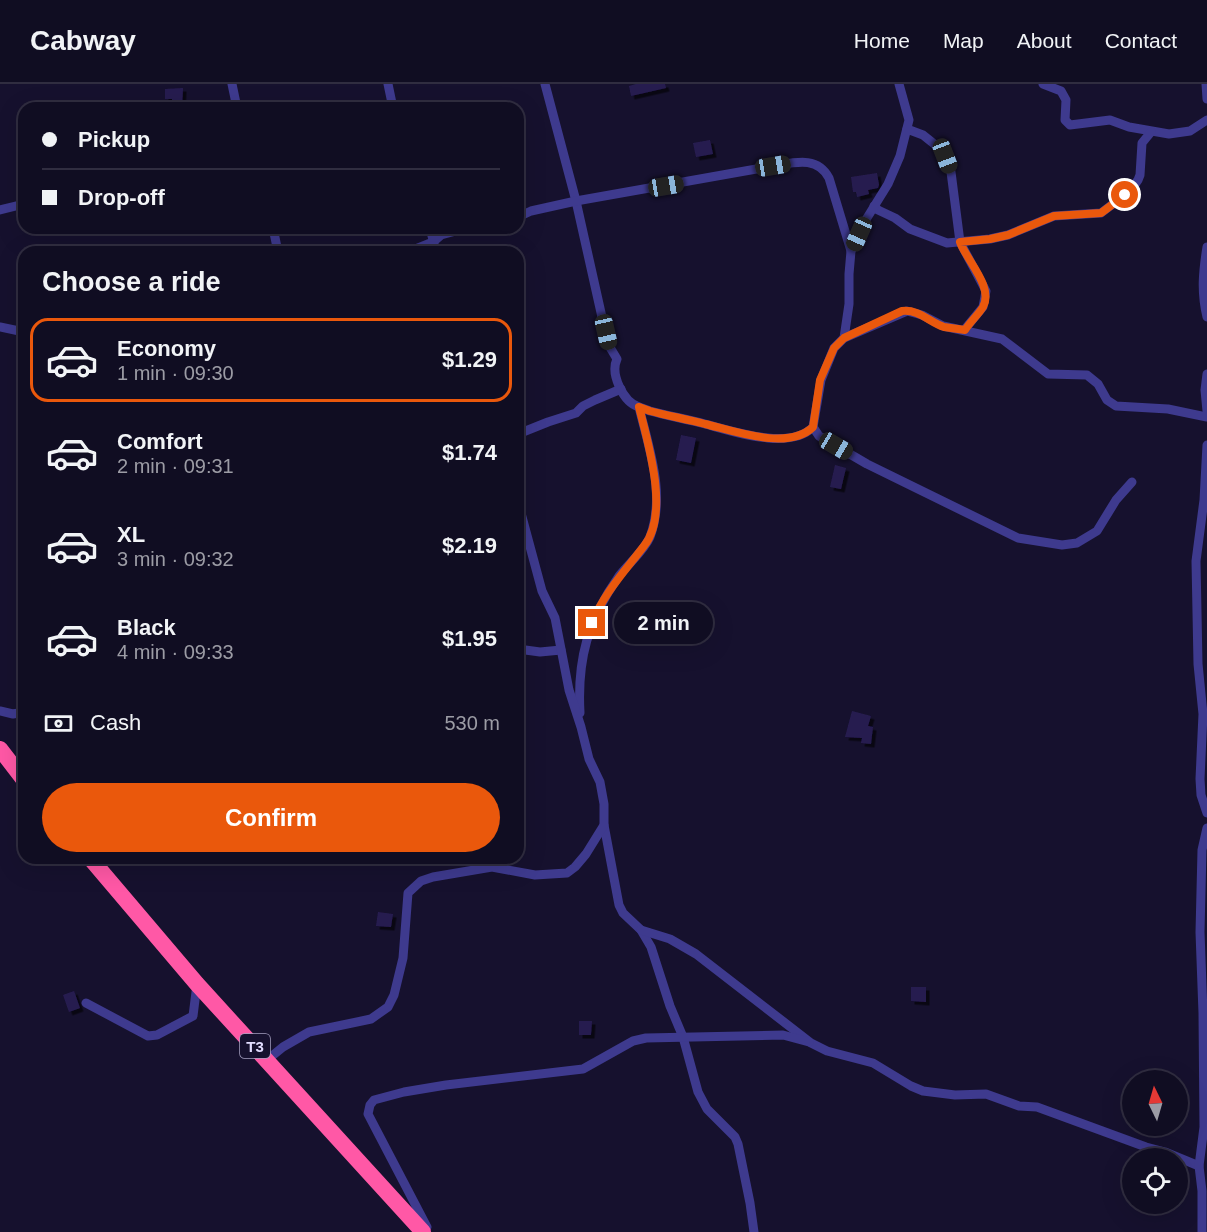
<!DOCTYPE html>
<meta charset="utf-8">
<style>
:root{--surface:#100d22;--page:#1e1b2f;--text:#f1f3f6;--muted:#9c9ca5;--line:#302d40;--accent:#ea580c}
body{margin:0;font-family:Helvetica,sans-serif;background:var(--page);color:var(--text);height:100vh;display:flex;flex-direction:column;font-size:22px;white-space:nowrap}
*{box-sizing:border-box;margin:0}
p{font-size:20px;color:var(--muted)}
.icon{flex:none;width:33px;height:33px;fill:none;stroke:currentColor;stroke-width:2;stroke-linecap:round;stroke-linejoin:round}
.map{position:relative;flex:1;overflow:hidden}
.drawer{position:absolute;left:18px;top:162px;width:506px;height:618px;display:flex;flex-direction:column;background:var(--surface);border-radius:18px;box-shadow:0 6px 24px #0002,0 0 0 2px var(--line)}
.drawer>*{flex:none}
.banner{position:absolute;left:18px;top:18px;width:506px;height:132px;border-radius:18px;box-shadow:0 6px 24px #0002,0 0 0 2px var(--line);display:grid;align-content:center;height:132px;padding:0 24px;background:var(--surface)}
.needle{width:39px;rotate:355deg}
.tools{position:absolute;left:1122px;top:986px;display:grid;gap:12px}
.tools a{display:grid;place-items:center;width:66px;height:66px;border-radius:50%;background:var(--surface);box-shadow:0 6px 24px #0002,0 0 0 2px var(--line);font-size:30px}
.end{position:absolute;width:27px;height:27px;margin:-14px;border:8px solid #ea580c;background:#fff;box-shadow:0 0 0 3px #fff}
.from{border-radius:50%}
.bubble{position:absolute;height:42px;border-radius:21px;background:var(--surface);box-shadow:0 6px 24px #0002,0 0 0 2px var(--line);font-size:20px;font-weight:800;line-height:42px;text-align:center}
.car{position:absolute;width:18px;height:36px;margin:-18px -9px;border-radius:8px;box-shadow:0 0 4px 2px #0007;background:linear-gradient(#222 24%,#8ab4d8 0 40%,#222 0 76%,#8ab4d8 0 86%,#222 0)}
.banner b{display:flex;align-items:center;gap:21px;height:57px;font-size:22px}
.banner b+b{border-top:2px solid var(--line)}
.banner i{width:15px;height:15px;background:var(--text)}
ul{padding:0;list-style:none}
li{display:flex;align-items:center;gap:18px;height:84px;margin:0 12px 9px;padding:0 12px;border:3px solid transparent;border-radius:18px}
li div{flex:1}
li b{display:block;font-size:22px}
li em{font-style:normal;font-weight:800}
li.current{border-color:var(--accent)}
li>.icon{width:54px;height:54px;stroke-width:1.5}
h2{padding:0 24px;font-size:27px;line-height:72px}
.pay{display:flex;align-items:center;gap:15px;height:66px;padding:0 24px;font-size:22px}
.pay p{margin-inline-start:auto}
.primary-button{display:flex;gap:12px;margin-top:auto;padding:12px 24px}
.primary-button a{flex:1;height:69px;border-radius:36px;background:var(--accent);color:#fff;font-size:24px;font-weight:800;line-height:69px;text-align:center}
header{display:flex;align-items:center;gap:36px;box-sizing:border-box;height:84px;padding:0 30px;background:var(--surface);border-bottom:2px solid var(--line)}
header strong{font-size:28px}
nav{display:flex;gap:33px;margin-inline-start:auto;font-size:21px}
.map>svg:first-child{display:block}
</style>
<header>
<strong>Cabway</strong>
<nav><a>Home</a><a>Map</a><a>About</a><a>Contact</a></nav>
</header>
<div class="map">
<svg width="1207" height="1148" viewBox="0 0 1207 1148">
<defs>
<filter id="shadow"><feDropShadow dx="3.5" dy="3.5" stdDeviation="0" flood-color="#0009"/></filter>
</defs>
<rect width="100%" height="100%" fill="#16112e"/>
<g fill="#271c50" filter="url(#shadow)">
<polygon points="636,0 665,0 666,4 631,12 629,2"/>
<polygon points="183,4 182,24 172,24 172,15 165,15 165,5"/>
<polygon points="710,56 713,70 696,73 693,59"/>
<polygon points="877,89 879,101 878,104 868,106 869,110 857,113 856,108 853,108 851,93"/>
<polygon points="681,351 696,354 691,379 676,376"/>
<polygon points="835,381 846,384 841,405 830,403"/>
<polygon points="852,627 871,632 868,642 873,643 871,660 861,659 862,654 845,653"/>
<polygon points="378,828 393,830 391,843 376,842"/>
<polygon points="911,903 926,903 926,918 911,917"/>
<polygon points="74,907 80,924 69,928 63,911"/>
<polygon points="579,937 592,937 591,951 579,951"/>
</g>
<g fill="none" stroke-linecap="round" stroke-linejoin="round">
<g stroke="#3e3a8e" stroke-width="9">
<polyline points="232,0 237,24"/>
<polyline points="388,0 393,24"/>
<path d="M545 0 576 117 608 260 617 275C610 290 623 318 639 323 649 365 666 410 650 453 644 467 629 479 619 492 588 536 577 575 580 629"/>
<polyline points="1043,0 1061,7 1066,16 1065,36 1070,41 1110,36 1129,43 1169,50 1190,47 1207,36"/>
<polyline points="1206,0 1207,15"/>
<polyline points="907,45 923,51 938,63 945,72 951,88 960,158 986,207 983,223 965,245"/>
<polyline points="874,122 878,126 895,134 910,145 947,159 990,155 1008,151 1054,132 1101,129 1130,107 1138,96 1140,91 1142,59 1151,48"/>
<polyline points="0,126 24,120"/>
<path d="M518 133 531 127 576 117 773 82C793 79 817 71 829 94L851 167 849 190V220L844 254"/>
<polyline points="273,144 278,168"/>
<polyline points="430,144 436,168"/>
<path d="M1207 163C1203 188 1201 208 1207 233"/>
<polyline points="851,167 862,142 888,100 900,72 909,36 899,0"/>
<polyline points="408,168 433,158 441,151 467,144"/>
<polyline points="0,243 24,248"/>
<polyline points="1207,290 1205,306 1207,327"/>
<path d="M639 323 650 327C668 332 687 335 705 340 732 347 790 367 813 343L821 296 834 264 844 254 907 227 922 231 943 242 1002 255 1048 290 1087 291 1098 300 1107 316 1116 322 1168 325 1207 333"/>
<polyline points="813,343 819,352 867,380 1018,454 1062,461 1077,459 1097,447 1116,416 1132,398"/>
<polyline points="518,350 548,338 576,329 583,322 595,316 621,305"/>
<polyline points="1207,361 1204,416 1196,477 1198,580 1203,630 1200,695 1201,711 1207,729"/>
<polyline points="518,565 540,568 561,566"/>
<polyline points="0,627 13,630 24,628"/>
<polyline points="604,741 619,821 623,829 641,846 651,863 670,922 683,953 698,1008 707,1025 735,1053 738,1060 750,1119 754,1148"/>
<polyline points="641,846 670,855 696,870 811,959 827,967 873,979 911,1002 923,1007 955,1011 986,1010 1019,1022 1037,1023 1146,1063 1165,1068 1199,1082"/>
<polyline points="86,919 148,952 157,951 193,932 197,900"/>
<polyline points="267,976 283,963 309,948 371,935 388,923 394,911 403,874 408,809 421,797 433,793 492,783 535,791 567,789 575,783 586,770 604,741 604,720 600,698 589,675 581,643 569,606 555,534 542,507 518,418"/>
<polyline points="427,1143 368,1030 370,1021 374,1016 404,1008 446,1001 583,985 633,957 646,954 783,951 809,958"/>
<polyline points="1202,1148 1202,1107 1199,1082 1204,1043 1203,929 1200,848 1202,766 1207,744"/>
</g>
<g stroke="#ff58a6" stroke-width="16">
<polyline points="0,665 24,696"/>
<polyline points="90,774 197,900 423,1148"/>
</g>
</g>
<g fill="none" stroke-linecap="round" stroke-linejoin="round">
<path stroke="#ea580c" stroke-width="8" d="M592 539C604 509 625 487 644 462 670 430 648 359 639 323L650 327C668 332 687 335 705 340 734 347 788 367 813 343L820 296 834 264 844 254 902 227C919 225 929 238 944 243 951 244 958 245 965 246 970 238 978 231 983 223 994 203 967 177 960 158L990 155 1008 151 1054 132 1101 129 1125 111"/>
</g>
<g text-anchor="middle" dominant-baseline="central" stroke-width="5" stroke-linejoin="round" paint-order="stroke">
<rect fill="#16112e" stroke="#a5a0c0" stroke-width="1.5" x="240" y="950" width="30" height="24" rx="4.5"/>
<g font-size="15" font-weight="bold" fill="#e2ddff">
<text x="255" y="962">T3</text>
</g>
</g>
</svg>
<div class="tools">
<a><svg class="needle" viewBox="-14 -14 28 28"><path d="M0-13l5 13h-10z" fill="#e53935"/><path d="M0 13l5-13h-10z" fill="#9c9ca5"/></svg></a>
<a><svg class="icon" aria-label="locate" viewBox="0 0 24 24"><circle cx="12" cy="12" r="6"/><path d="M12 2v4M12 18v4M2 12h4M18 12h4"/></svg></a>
</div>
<i class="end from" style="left:1125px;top:111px"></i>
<i class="end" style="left:592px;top:539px"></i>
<div class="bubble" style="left:614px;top:518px;width:99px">2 min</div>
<i class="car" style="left:945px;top:72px;rotate:159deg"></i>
<i class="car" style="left:773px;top:82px;rotate:81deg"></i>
<i class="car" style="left:666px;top:102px;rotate:80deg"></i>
<i class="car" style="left:859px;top:150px;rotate:204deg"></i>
<i class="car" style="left:606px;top:248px;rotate:167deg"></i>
<i class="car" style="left:836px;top:362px;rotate:120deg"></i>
<div class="banner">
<b><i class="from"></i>Pickup</b>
<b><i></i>Drop-off</b>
</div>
<section class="drawer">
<h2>Choose a ride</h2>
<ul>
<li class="current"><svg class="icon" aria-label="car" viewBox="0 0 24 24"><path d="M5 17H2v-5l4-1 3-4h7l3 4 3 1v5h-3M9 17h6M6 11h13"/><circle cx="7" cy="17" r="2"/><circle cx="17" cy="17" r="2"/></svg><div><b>Economy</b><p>1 min · 09:30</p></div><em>$1.29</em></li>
<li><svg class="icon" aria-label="car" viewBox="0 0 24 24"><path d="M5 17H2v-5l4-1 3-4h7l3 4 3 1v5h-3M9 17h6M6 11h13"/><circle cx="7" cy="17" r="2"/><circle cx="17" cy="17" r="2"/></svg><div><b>Comfort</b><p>2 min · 09:31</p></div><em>$1.74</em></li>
<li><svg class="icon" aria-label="car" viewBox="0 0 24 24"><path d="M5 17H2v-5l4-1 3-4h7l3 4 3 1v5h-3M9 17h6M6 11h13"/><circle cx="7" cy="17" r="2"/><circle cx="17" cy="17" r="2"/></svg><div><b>XL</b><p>3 min · 09:32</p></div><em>$2.19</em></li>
<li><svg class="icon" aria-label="car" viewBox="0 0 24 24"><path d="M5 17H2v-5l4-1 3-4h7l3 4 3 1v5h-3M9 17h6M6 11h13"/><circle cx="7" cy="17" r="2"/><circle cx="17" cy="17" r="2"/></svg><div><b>Black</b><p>4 min · 09:33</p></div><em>$1.95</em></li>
</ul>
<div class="pay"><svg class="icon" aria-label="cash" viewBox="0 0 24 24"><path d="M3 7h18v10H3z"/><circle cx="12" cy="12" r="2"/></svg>Cash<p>530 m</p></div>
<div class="primary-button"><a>Confirm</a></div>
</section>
</div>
